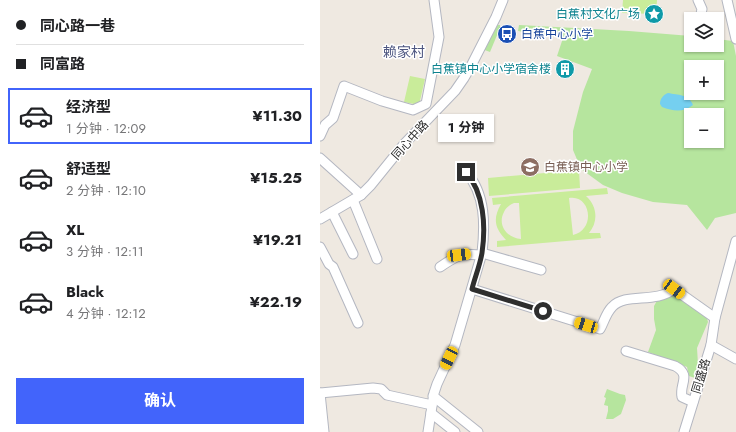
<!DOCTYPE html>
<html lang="zh">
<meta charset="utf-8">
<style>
:root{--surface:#fff;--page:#f2f2f2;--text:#202124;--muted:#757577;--line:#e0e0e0;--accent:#4264fb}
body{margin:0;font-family:Jost,"Noto Sans SC",sans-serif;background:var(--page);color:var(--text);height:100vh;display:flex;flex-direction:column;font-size:15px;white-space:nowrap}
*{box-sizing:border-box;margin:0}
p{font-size:13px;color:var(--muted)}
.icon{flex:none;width:22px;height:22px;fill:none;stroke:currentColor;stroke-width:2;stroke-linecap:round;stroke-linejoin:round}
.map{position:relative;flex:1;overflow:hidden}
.panel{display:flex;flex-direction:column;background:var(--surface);width:320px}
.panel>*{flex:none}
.banner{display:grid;align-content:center;height:88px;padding:0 16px;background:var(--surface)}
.buttons{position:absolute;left:364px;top:12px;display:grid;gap:8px}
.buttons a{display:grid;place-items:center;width:40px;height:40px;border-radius:0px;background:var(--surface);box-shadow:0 1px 3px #0004;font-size:20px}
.end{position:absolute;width:18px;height:18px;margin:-9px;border:5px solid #2e2e2e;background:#fff;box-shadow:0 0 0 2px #fff}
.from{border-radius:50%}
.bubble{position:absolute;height:28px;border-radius:0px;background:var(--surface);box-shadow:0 1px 3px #0004;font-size:13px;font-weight:700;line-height:28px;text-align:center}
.car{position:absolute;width:12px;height:24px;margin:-12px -6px;border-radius:5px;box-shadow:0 0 3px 1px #0007;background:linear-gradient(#f5c518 24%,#345 0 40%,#f5c518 0 76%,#345 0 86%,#f5c518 0)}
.banner b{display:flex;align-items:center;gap:14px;height:38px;font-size:15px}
.banner b+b{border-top:1px solid var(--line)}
.banner i{width:10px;height:10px;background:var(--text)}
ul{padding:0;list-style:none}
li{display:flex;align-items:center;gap:12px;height:56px;margin:0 8px 6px;padding:0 8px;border:2px solid transparent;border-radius:0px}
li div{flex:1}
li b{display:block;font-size:15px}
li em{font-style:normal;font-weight:700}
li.current{border-color:var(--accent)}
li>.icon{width:36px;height:36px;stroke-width:1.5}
.button{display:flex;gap:8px;margin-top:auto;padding:8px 16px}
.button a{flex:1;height:46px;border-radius:0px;background:var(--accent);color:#fff;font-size:16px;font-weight:700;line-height:46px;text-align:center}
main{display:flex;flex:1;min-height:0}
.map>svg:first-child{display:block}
</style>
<main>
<section class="panel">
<div class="banner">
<b><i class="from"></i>同心路一巷</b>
<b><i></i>同富路</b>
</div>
<ul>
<li class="current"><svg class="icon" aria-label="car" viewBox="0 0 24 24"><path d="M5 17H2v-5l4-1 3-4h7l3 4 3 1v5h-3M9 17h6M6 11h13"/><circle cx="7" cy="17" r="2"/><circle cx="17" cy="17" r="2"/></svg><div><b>经济型</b><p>1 分钟 · 12:09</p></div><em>¥11.30</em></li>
<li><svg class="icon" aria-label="car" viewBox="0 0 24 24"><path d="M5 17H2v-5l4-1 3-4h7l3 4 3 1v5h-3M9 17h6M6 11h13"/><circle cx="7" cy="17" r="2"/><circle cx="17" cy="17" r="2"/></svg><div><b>舒适型</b><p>2 分钟 · 12:10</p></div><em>¥15.25</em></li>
<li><svg class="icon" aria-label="car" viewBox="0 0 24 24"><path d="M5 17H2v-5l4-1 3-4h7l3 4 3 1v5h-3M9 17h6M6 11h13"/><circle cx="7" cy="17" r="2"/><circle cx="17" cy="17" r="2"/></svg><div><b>XL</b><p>3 分钟 · 12:11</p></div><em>¥19.21</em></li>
<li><svg class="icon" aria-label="car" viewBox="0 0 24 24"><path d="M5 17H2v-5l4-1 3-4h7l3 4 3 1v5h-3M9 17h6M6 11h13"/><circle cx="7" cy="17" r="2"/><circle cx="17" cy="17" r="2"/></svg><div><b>Black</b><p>4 分钟 · 12:12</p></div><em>¥22.19</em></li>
</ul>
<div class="button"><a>确认</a></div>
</section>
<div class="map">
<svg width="416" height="432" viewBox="0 0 416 432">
<rect width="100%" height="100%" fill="#efe9e1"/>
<g fill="#b6e59e" fill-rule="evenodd">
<polygon points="176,25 180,25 180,28 170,52 162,49"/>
<path d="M199 25 309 31 371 36V45H397V39L413 41 416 56V213L395 218 387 230 367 205 333 202 302 193 283 185 261 169 253 150V131L263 92 272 69 237 56 243 38 198 31ZM371 67H397V93H371ZM371 115H397V141H371Z"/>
<polygon points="350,293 357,294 386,315 388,322 377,348 378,364 375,378 369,376 367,367 328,352 336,330 334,319 334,306 338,299"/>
<polygon points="287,389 300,394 305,395 306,400 301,414 293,419 286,419 288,411 288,406 284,405 286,398 284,397"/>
</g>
<g fill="#c9ec9a" fill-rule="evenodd">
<polygon points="303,0 337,0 336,14 302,13"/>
<polygon points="90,76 105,79 99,105 84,102"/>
<polygon points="259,170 260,188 169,196 168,178"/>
<path d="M287 188 288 194 266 196C278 207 278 222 269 233H280L281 238 177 247V241L186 240C174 228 173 218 181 204L173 205 172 198ZM249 198C271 194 276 230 253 235ZM194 203H199L201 239C187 238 177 225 184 212 186 207 190 205 194 203Z"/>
</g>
<path fill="#75cff0" d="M348 93C358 95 369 94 373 105 363 113 353 111 342 107L340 104C340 99 343 95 348 93Z"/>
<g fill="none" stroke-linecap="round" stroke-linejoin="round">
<g stroke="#b4b7c1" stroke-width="11">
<g id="minor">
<polyline points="378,0 382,9 380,19"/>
<polyline points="407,0 416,39"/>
<polyline points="0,136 5,125 13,118 24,86 62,101 93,110 106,104 119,37 114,0"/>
<polyline points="0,158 41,195"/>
<polyline points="33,200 57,259"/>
<polyline points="12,212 33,254"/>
<polyline points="0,219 41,195 51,185 85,143 135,91 144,78 151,66 176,17 183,0"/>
<polyline points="0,247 9,264 13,267 38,323"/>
<polyline points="162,253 221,270"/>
<path d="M120 267C136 256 141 253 161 255"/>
<path d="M152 289 280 329C284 322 286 313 292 307 306 292 335 304 354 289L395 318"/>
<polyline points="391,345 416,359"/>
<path d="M306 351 355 366C372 375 359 384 362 397L373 402"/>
<polyline points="0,393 53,388 61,389 67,395 112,405"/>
<polyline points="0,393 4,432"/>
<polyline points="113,396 158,432"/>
<polyline points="111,413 135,432"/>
<path d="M108 432 114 393 117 384 135 345 162 253C165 226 166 194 146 172"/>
<polyline points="364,432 391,345 395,318 416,241"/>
</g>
</g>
<use href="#minor" stroke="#fff" stroke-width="9"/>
</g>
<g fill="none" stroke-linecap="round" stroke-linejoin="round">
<path stroke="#2e2e2e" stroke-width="5" d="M146 172C164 193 166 226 162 253 160 265 155 277 152 289L223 311"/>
</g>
<defs>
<g id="sight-disc" transform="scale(1)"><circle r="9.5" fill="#0f9aa8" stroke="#fff"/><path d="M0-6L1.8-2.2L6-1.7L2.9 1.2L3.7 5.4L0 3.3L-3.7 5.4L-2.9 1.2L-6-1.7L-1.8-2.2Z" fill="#fff"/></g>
<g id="bus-disc" transform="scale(1)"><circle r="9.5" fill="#1a4fb4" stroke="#fff"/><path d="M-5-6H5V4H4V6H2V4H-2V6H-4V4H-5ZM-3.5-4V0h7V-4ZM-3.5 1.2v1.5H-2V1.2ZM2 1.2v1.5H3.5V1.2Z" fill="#fff"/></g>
<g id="building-disc" transform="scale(1)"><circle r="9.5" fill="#0f9aa8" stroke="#fff"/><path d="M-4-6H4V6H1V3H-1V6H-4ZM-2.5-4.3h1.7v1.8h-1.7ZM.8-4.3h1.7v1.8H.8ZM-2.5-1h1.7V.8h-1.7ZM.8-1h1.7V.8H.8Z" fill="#fff"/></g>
<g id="school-disc" transform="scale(1)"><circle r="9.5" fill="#8d6e63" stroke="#fff"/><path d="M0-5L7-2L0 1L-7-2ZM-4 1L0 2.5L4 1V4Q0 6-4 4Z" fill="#fff"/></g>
</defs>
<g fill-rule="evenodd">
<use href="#sight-disc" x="334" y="14"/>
<use href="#bus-disc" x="187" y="34"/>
<use href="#building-disc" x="245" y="69"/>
<use href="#school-disc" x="210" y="167"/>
</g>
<g text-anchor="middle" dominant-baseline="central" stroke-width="3" stroke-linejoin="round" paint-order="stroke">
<g font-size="12" fill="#0d838f" stroke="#fff" text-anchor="end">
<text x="320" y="14">白蕉村文化广场</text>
<text x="231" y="69">白蕉镇中心小学宿舍楼</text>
</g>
<g font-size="12" fill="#164399" stroke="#fff" text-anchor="start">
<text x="201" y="34">白蕉中心小学</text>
</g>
<g font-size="12" fill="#2e2e2e" stroke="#fff">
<text transform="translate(90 140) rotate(-48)">同心中路</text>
<text transform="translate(381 376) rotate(-73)">同盛路</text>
</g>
<g font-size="12" fill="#785e54" stroke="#fff" text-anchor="start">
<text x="224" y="167">白蕉镇中心小学</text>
</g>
<g font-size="14" fill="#4d5680" stroke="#fff">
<text x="84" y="52">赖家村</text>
</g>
</g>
</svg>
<div class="buttons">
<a><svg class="icon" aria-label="layers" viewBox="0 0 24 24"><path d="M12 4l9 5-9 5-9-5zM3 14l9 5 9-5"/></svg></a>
<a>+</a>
<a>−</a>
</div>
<i class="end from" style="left:223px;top:311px"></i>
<i class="end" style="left:146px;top:172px"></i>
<div class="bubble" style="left:118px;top:114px;width:56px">1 分钟</div>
<i class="car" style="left:139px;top:255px;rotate:83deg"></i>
<i class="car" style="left:354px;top:289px;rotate:126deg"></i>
<i class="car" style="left:266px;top:325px;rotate:287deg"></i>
<i class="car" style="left:129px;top:358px;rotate:206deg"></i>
</div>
</main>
